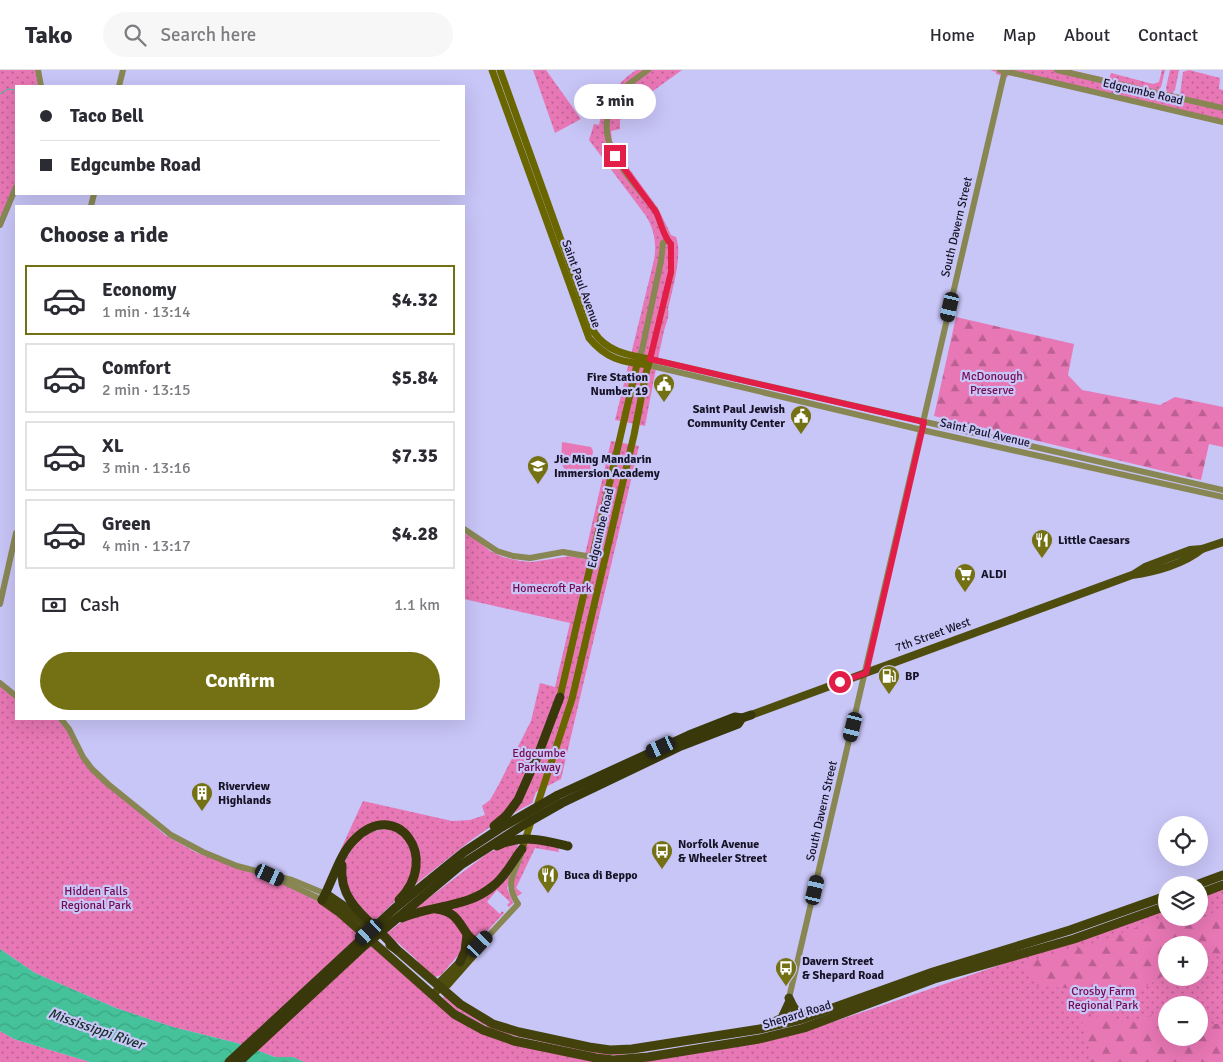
<!DOCTYPE html>
<meta charset="utf-8">
<style>
:root{--surface:#fff;--page:#f7f7f7;--text:#2b2b33;--muted:#7c7c81;--line:#e1e1e2;--accent:#747114}
body{margin:0;font-family:Signika,sans-serif;background:var(--page);color:var(--text);height:100vh;display:flex;flex-direction:column;font-size:19px;white-space:nowrap}
*{box-sizing:border-box;margin:0}
p{font-size:16px;color:var(--muted)}
.icon{flex:none;width:28px;height:28px;fill:none;stroke:currentColor;stroke-width:2;stroke-linecap:round;stroke-linejoin:round}
.map{position:relative;flex:1;overflow:hidden}
.sheet{position:absolute;left:15px;top:135px;width:450px;height:515px;display:flex;flex-direction:column;background:var(--surface);border-radius:0px;box-shadow:0 5px 20px #0002}
.sheet>*{flex:none}
.guide{position:absolute;left:15px;top:15px;width:450px;height:110px;border-radius:0px;box-shadow:0 5px 20px #0002;display:grid;align-content:center;height:110px;padding:0 25px;background:var(--surface)}
.buttons{position:absolute;left:1158px;top:746px;display:grid;gap:10px}
.buttons a{display:grid;place-items:center;width:50px;height:50px;border-radius:50%;background:var(--surface);box-shadow:0 5px 20px #0002;font-size:25px}
.end{position:absolute;width:22px;height:22px;margin:-11px;border:6px solid #e11d48;background:#fff;box-shadow:0 0 0 2px #fff}
.from{border-radius:50%}
.bubble{position:absolute;height:35px;border-radius:18px;background:var(--surface);box-shadow:0 5px 20px #0002;font-size:16px;font-weight:700;line-height:35px;text-align:center}
.car{position:absolute;width:15px;height:30px;margin:-15px -8px;border-radius:6px;box-shadow:0 0 4px 1px #0007;background:linear-gradient(#222 24%,#8ab4d8 0 40%,#222 0 76%,#8ab4d8 0 86%,#222 0)}
.guide b{display:flex;align-items:center;gap:18px;height:48px;font-size:19px}
.guide b+b{border-top:1px solid var(--line)}
.guide i{width:12px;height:12px;background:var(--text)}
ul{padding:0;list-style:none}
li{display:flex;align-items:center;gap:15px;height:70px;margin:0 10px 8px;padding:0 15px;border:2px solid var(--line);border-radius:0px}
li div{flex:1}
li b{display:block;font-size:19px}
li em{font-style:normal;font-weight:700}
li.on{border-color:var(--accent)}
li>.icon{width:45px;height:45px;stroke-width:1.5}
h2{padding:0 25px;font-size:22px;line-height:60px}
.pay{display:flex;align-items:center;gap:12px;height:55px;padding:0 25px;font-size:19px}
.pay p{margin-inline-start:auto}
.button{display:flex;gap:10px;margin-top:auto;padding:10px 25px}
.button a{flex:1;height:58px;border-radius:30px;background:var(--accent);color:#fff;font-size:20px;font-weight:700;line-height:58px;text-align:center}
header{display:flex;align-items:center;gap:30px;box-sizing:border-box;height:70px;padding:0 25px;background:var(--surface);border-bottom:1px solid var(--line)}
header strong{font-size:24px}
nav{display:flex;gap:28px;margin-inline-start:auto;font-size:18px}
.search{width:350px;height:45px;background:var(--page);display:flex;align-items:center;gap:12px;box-sizing:border-box;padding:0 18px;border-radius:28px;color:var(--muted);font-size:19px}
.map>svg:first-child{display:block}
</style>
<header>
<strong>Tako</strong>
<div class="search"><svg class="icon" aria-label="search" viewBox="0 0 24 24"><circle cx="10" cy="10" r="6"/><path d="M15 15l6 6"/></svg>Search here</div>
<nav><a>Home</a><a>Map</a><a>About</a><a>Contact</a></nav>
</header>
<div class="map">
<svg width="1223" height="992" viewBox="0 0 1223 992">
<defs>
<pattern id="grass-dots" width="8" height="8" patternUnits="userSpaceOnUse" patternTransform="scale(1.25)"><rect width="8" height="8" fill="#e877b5"/><path d="M2 2h.1M6 6h.1" fill="none" stroke="#bb6093" stroke-width="1.8" stroke-linecap="round"/></pattern>
<pattern id="forest-firs" width="22" height="20" patternUnits="userSpaceOnUse" patternTransform="scale(1.25)"><rect width="22" height="20" fill="#e877b5"/><path d="M5 1l3.5 6h-7zM16 11l3.5 6h-7z" fill="#bb6093"/></pattern>
<pattern id="water-waves" width="16" height="10" patternUnits="userSpaceOnUse" patternTransform="scale(1.25)"><rect width="16" height="10" fill="#45c29a"/><path d="M0 5q4-4 8 0t8 0" fill="none" stroke="#3ca685"/></pattern>
</defs>
<rect width="100%" height="100%" fill="#c8c5f7"/>
<g fill="url(#grass-dots)" fill-rule="evenodd">
<polygon points="0,0 35,0 38,16 16,16 16,111 0,147"/>
<polygon points="533,0 546,0 581,49 555,63"/>
<path d="M636 0H682L646 26 620 50V59L611 61 612 71 617 82 658 138 671 165 676 167C683 184 672 221 668 239 670 245 666 253 664 261 657 292 651 324 645 356L615 350 654 190C657 174 654 159 646 146L589 70 594 54 599 55C605 28 614 16 636 0Z"/>
<polygon points="990,0 1070,0 1109,9 1111,3 1153,14 1159,12 1162,0 1165,0 1161,17 1159,20 1167,22 1166,18 1170,0 1179,0 1175,20 1172,23 1180,25 1183,2 1189,0 1220,8 1219,19 1223,20 1223,54 1009,5 1007,7 996,4 996,2"/>
<polygon points="611,371 639,376 561,709 536,722 532,733 496,753 470,771 412,817 418,797 402,758 363,759 323,818 363,731 452,751 470,750 485,745 482,736 490,730 498,716 531,651 540,613 555,617 570,553 464,529 464,464 471,465 490,481 503,487 520,491 532,492 571,486 584,489"/>
<polygon points="0,613 16,626 16,649 57,649 72,666 87,694 119,725 165,765 197,783 283,814 323,834 479,962 605,992 304,992 293,987 275,987 237,973 173,957 116,938 35,903 0,879"/>
<path d="M390 758 409 771C411 778 414 787 414 794 411 819 391 835 374 851L348 822 344 793 356 772 369 762Z"/>
<polygon points="520,770 514,785 498,809 470,827 415,840 414,839 488,783"/>
<polygon points="528,770 558,777 559,782 535,778 516,818 522,823 518,826 516,825 513,812"/>
<polygon points="512,801 507,818 513,833 509,837 507,835 510,832 497,820 487,832 500,844 502,841 504,843 478,871 450,840 451,837 461,835"/>
<path d="M1223 818V992H628L792 965 866 941 1166 838V848H1199V826ZM1166 875H1199V908H1166ZM1166 935H1199V968H1166Z"/>
<polygon points="431,841 454,848 464,867 460,883 441,905 435,907 423,898 416,889 387,863 404,850"/>
<polygon points="444,926 508,962 642,982 618,985 603,985 497,962 456,940 443,928"/>
<polygon points="0,961 14,969 90,992 0,992"/>
</g>
<g fill="url(#forest-firs)">
<polygon points="956,247 1074,274 1068,305 1082,320 1160,335 1175,327 1223,337 1223,377 1209,374 1201,410 934,346"/>
<polygon points="1223,838 1223,884 1215,883 1199,886 1199,875 1166,875 1166,904 1150,914 1131,923 1110,926 1076,919 1038,916 1024,894 1043,887 1088,875 1166,847 1199,848 1199,845 1208,845"/>
<polygon points="1076,929 1084,931 1090,936 1091,949 1096,951 1100,940 1106,940 1114,952 1137,951 1152,945 1158,947 1152,958 1164,965 1166,962 1166,968 1199,968 1199,954 1223,954 1223,992 1089,992 1089,978"/>
</g>
<polygon fill="#e877b5" points="562,372 591,377 593,381 589,407 566,402 561,393"/>
<polygon fill="url(#water-waves)" points="0,879 35,903 116,938 173,957 237,973 275,987 293,987 304,992 90,992 14,969 0,961"/>
<g fill="none" stroke-linecap="round" stroke-linejoin="round">
<polyline stroke="#45c29a" stroke-width="1" points="0,24 8,19 16,20"/>
<g stroke="#888754" stroke-width="6">
<polyline points="38,0 41,16"/>
<path d="M648 0C639 7 629 13 621 21 614 27 610 36 608 45 599 83 636 113 656 142 661 152 663 166 671 174V203L650 289 1223 420"/>
<polyline points="1000,0 1223,52"/>
<polyline points="1057,0 1223,38"/>
<polyline points="119,16 123,0"/>
<polyline points="91,136 94,124"/>
<polyline points="0,155 16,117"/>
<polyline points="639,287 642,280 661,191 663,173 667,170"/>
<polyline points="648,295 922,360 1223,427"/>
<polyline points="464,459 497,481 513,486 530,488 563,482 592,487"/>
<polyline points="0,534 16,463"/>
<polyline points="0,613 16,626"/>
<polyline points="61,649 69,659 83,687 92,699 108,714 171,765 203,782 237,796 292,810 326,824"/>
<polyline points="282,811 322,830"/>
<path d="M462 890 481 874 518 834C505 814 513 805 521 785"/>
<polyline points="792,953 789,942 789,928 1005,0"/>
</g>
<g stroke="#696600" stroke-width="7">
<path d="M492 0 589 268C606 289 622 292 648 295"/>
<path d="M500 0 594 262C607 282 628 285 650 289L646 303 634 365 572 629 536 739"/>
<polyline points="560,627 638,290"/>
<polyline points="522,779 532,749"/>
</g>
<g stroke="#4f4d0e" stroke-width="8">
<polyline points="1134,504 1145,497 1190,480 1202,479 1223,472"/>
<path d="M751 645 1132 505C1155 502 1184 494 1202 479"/>
<polyline points="440,917 447,915 477,881 481,874"/>
<polyline points="433,925 440,917 441,911 460,892"/>
</g>
<g stroke="#44420c" stroke-width="9">
<polyline points="1196,815 1223,805"/>
<polyline points="326,824 348,839 367,855"/>
<polyline points="1199,824 1223,815"/>
<polyline points="322,830 339,842 454,944 483,960 514,971 596,988 613,990 648,987 759,969 804,958 934,909 1074,869 1166,836"/>
<polyline points="390,875 396,879 460,934 493,954 519,962 589,977 610,980 632,979 760,959 802,949 933,902 1070,860 1166,826"/>
<path d="M789 928C794 939 796 945 809 945"/>
<polyline points="772,953 782,948 789,933"/>
</g>
<g stroke="#39380b" stroke-width="9">
<polyline points="494,756 506,746 518,730 538,685 560,627"/>
<path d="M497 776C521 764 543 770 568 776"/>
<path d="M342 795C338 836 374 851 396 879"/>
<path d="M322 830C333 811 339 784 355 769 396 727 442 787 399 830"/>
<path d="M436 839C465 842 459 867 481 874"/>
<path d="M402 848C431 835 468 838 493 816 506 806 512 792 522 779"/>
<polyline points="460,892 465,881 467,865"/>
<polyline points="229,992 395,838 464,782 502,757 558,725 689,665 735,647 742,648 751,645"/>
<polyline points="239,992 364,876 461,795 525,754 562,733 681,676 738,654 742,648"/>
</g>
</g>
<g fill="none" stroke-linecap="round" stroke-linejoin="round">
<path stroke="#e11d48" stroke-width="6" d="M615 86 656 142C661 152 663 167 671 174V202L650 289 924 352 866 603 840 612"/>
</g>
<defs>
<g id="civic-pin" transform="scale(1.125)"><path d="M0 17L-7.5 6A9.5 9.5 0 1 1 7.5 6Z" fill="#747114" stroke="#c8c5f7"/><path d="M-.6-6.5H3V-4.5H.6V-3L4-1V1h2V6H-6V1h2V-1L-.6-3ZM-1.2 2.5V6h2.4V2.5Z" fill="#fff"/></g>
<g id="school-pin" transform="scale(1.125)"><path d="M0 17L-7.5 6A9.5 9.5 0 1 1 7.5 6Z" fill="#747114" stroke="#c8c5f7"/><path d="M0-5L7-2L0 1L-7-2ZM-4 1L0 2.5L4 1V4Q0 6-4 4Z" fill="#fff"/></g>
<g id="restaurant-pin" transform="scale(1.125)"><path d="M0 17L-7.5 6A9.5 9.5 0 1 1 7.5 6Z" fill="#747114" stroke="#c8c5f7"/><path d="M-5-6h1v4h1v-4h1v4h1v-4h1v5L-1.5 .5V6h-2V.5L-5-1ZM5-6V6H3V1.5H1.5Q1.5-4 5-6Z" fill="#fff"/></g>
<g id="supermarket-pin" transform="scale(1.125)"><path d="M0 17L-7.5 6A9.5 9.5 0 1 1 7.5 6Z" fill="#747114" stroke="#c8c5f7"/><path d="M-6-5.5h2.5l.6 2H6L4.5 2H-2.5L-4.4-4H-6ZM-1.5 3.2a1.3 1.3 0 1 0 .1 0ZM3 3.2a1.3 1.3 0 1 0 .1 0Z" fill="#fff"/></g>
<g id="fuel-pin" transform="scale(1.125)"><path d="M0 17L-7.5 6A9.5 9.5 0 1 1 7.5 6Z" fill="#747114" stroke="#c8c5f7"/><path d="M-5.5-6h7V0h2V4h1.3V-2.5L3-4.5l.8-.8L6-3V5H2.5V1h-1V6h-7ZM-4.2-4.7v3.2H.2V-4.7Z" fill="#fff"/></g>
<g id="building-pin" transform="scale(1.125)"><path d="M0 17L-7.5 6A9.5 9.5 0 1 1 7.5 6Z" fill="#747114" stroke="#c8c5f7"/><path d="M-4-6H4V6H1V3H-1V6H-4ZM-2.5-4.3h1.7v1.8h-1.7ZM.8-4.3h1.7v1.8H.8ZM-2.5-1h1.7V.8h-1.7ZM.8-1h1.7V.8H.8Z" fill="#fff"/></g>
<g id="bus-pin" transform="scale(1.125)"><path d="M0 17L-7.5 6A9.5 9.5 0 1 1 7.5 6Z" fill="#747114" stroke="#c8c5f7"/><path d="M-5-6H5V4H4V6H2V4H-2V6H-4V4H-5ZM-3.5-4V0h7V-4ZM-3.5 1.2v1.5H-2V1.2ZM2 1.2v1.5H3.5V1.2Z" fill="#fff"/></g>
</defs>
<g fill-rule="evenodd">
<use href="#civic-pin" x="664" y="314"/>
<use href="#civic-pin" x="801" y="346"/>
<use href="#school-pin" x="538" y="396"/>
<use href="#restaurant-pin" x="1042" y="470"/>
<use href="#supermarket-pin" x="965" y="504"/>
<use href="#fuel-pin" x="889" y="606"/>
<use href="#building-pin" x="202" y="723"/>
<use href="#bus-pin" x="662" y="781"/>
<use href="#restaurant-pin" x="548" y="805"/>
<use href="#bus-pin" x="786" y="898"/>
</g>
<g text-anchor="middle" dominant-baseline="central" stroke-width="4.5" stroke-linejoin="round" paint-order="stroke">
<g font-size="12" fill="#151325" stroke="#c8c5f7">
<text transform="translate(1143 22) rotate(13)">Edgcumbe Road</text>
<text transform="translate(957 157) rotate(-77)">South Davern Street</text>
<text transform="translate(581 214) rotate(70)">Saint Paul Avenue</text>
<text transform="translate(985 363) rotate(13)">Saint Paul Avenue</text>
<text transform="translate(601 458) rotate(-77)">Edgcumbe Road</text>
<text transform="translate(933 565) rotate(-20)">7th Street West</text>
<text transform="translate(822 741) rotate(-77)">South Davern Street</text>
<text transform="translate(797 945) rotate(-17)">Shepard Road</text>
</g>
<g font-size="12" fill="#740a4f" stroke="#c8c5f7">
<text x="992" y="306">McDonough<tspan x="992" dy="14">Preserve</tspan></text>
<text x="552" y="518">Homecroft Park</text>
<text x="539" y="683">Edgcumbe<tspan x="539" dy="14">Parkway</tspan></text>
<text x="96" y="821">Hidden Falls<tspan x="96" dy="14">Regional Park</tspan></text>
<text x="1103" y="921">Crosby Farm<tspan x="1103" dy="14">Regional Park</tspan></text>
</g>
<g font-size="12" font-weight="bold" fill="#151325" stroke="#c8c5f7" text-anchor="start">
<text x="648" y="307" text-anchor="end">Fire Station<tspan x="648" dy="14">Number 19</tspan></text>
<text x="785" y="339" text-anchor="end">Saint Paul Jewish<tspan x="785" dy="14">Community Center</tspan></text>
<text x="554" y="389">Jie Ming Mandarin<tspan x="554" dy="14">Immersion Academy</tspan></text>
<text x="1058" y="470">Little Caesars</text>
<text x="981" y="504">ALDI</text>
<text x="905" y="606">BP</text>
<text x="218" y="716">Riverview<tspan x="218" dy="14">Highlands</tspan></text>
<text x="678" y="774">Norfolk Avenue<tspan x="678" dy="14">&amp; Wheeler Street</tspan></text>
<text x="564" y="805">Buca di Beppo</text>
<text x="802" y="891">Davern Street<tspan x="802" dy="14">&amp; Shepard Road</tspan></text>
</g>
<g font-size="14" font-style="italic" fill="#152f25" stroke="#c8c5f7">
<text transform="translate(96 959) rotate(19)">Mississippi River</text>
</g>
</g>
</svg>
<div class="buttons">
<a><svg class="icon" aria-label="locate" viewBox="0 0 24 24"><circle cx="12" cy="12" r="6"/><path d="M12 2v4M12 18v4M2 12h4M18 12h4"/></svg></a>
<a><svg class="icon" aria-label="layers" viewBox="0 0 24 24"><path d="M12 4l9 5-9 5-9-5zM3 14l9 5 9-5"/></svg></a>
<a>+</a>
<a>−</a>
</div>
<i class="end from" style="left:840px;top:612px"></i>
<i class="end" style="left:615px;top:86px"></i>
<div class="bubble" style="left:574px;top:14px;width:82px">3 min</div>
<i class="car" style="left:950px;top:237px;rotate:193deg"></i>
<i class="car" style="left:853px;top:657px;rotate:194deg"></i>
<i class="car" style="left:661px;top:677px;rotate:245deg"></i>
<i class="car" style="left:270px;top:805px;rotate:115deg"></i>
<i class="car" style="left:815px;top:820px;rotate:13deg"></i>
<i class="car" style="left:369px;top:862px;rotate:228deg"></i>
<i class="car" style="left:480px;top:874px;rotate:43deg"></i>
<div class="guide">
<b><i class="from"></i>Taco Bell</b>
<b><i></i>Edgcumbe Road</b>
</div>
<section class="sheet">
<h2>Choose a ride</h2>
<ul>
<li class="on"><svg class="icon" aria-label="car" viewBox="0 0 24 24"><path d="M5 17H2v-5l4-1 3-4h7l3 4 3 1v5h-3M9 17h6M6 11h13"/><circle cx="7" cy="17" r="2"/><circle cx="17" cy="17" r="2"/></svg><div><b>Economy</b><p>1 min · 13:14</p></div><em>$4.32</em></li>
<li><svg class="icon" aria-label="car" viewBox="0 0 24 24"><path d="M5 17H2v-5l4-1 3-4h7l3 4 3 1v5h-3M9 17h6M6 11h13"/><circle cx="7" cy="17" r="2"/><circle cx="17" cy="17" r="2"/></svg><div><b>Comfort</b><p>2 min · 13:15</p></div><em>$5.84</em></li>
<li><svg class="icon" aria-label="car" viewBox="0 0 24 24"><path d="M5 17H2v-5l4-1 3-4h7l3 4 3 1v5h-3M9 17h6M6 11h13"/><circle cx="7" cy="17" r="2"/><circle cx="17" cy="17" r="2"/></svg><div><b>XL</b><p>3 min · 13:16</p></div><em>$7.35</em></li>
<li><svg class="icon" aria-label="car" viewBox="0 0 24 24"><path d="M5 17H2v-5l4-1 3-4h7l3 4 3 1v5h-3M9 17h6M6 11h13"/><circle cx="7" cy="17" r="2"/><circle cx="17" cy="17" r="2"/></svg><div><b>Green</b><p>4 min · 13:17</p></div><em>$4.28</em></li>
</ul>
<div class="pay"><svg class="icon" aria-label="cash" viewBox="0 0 24 24"><path d="M3 7h18v10H3z"/><circle cx="12" cy="12" r="2"/></svg>Cash<p>1.1 km</p></div>
<div class="button"><a>Confirm</a></div>
</section>
</div>
